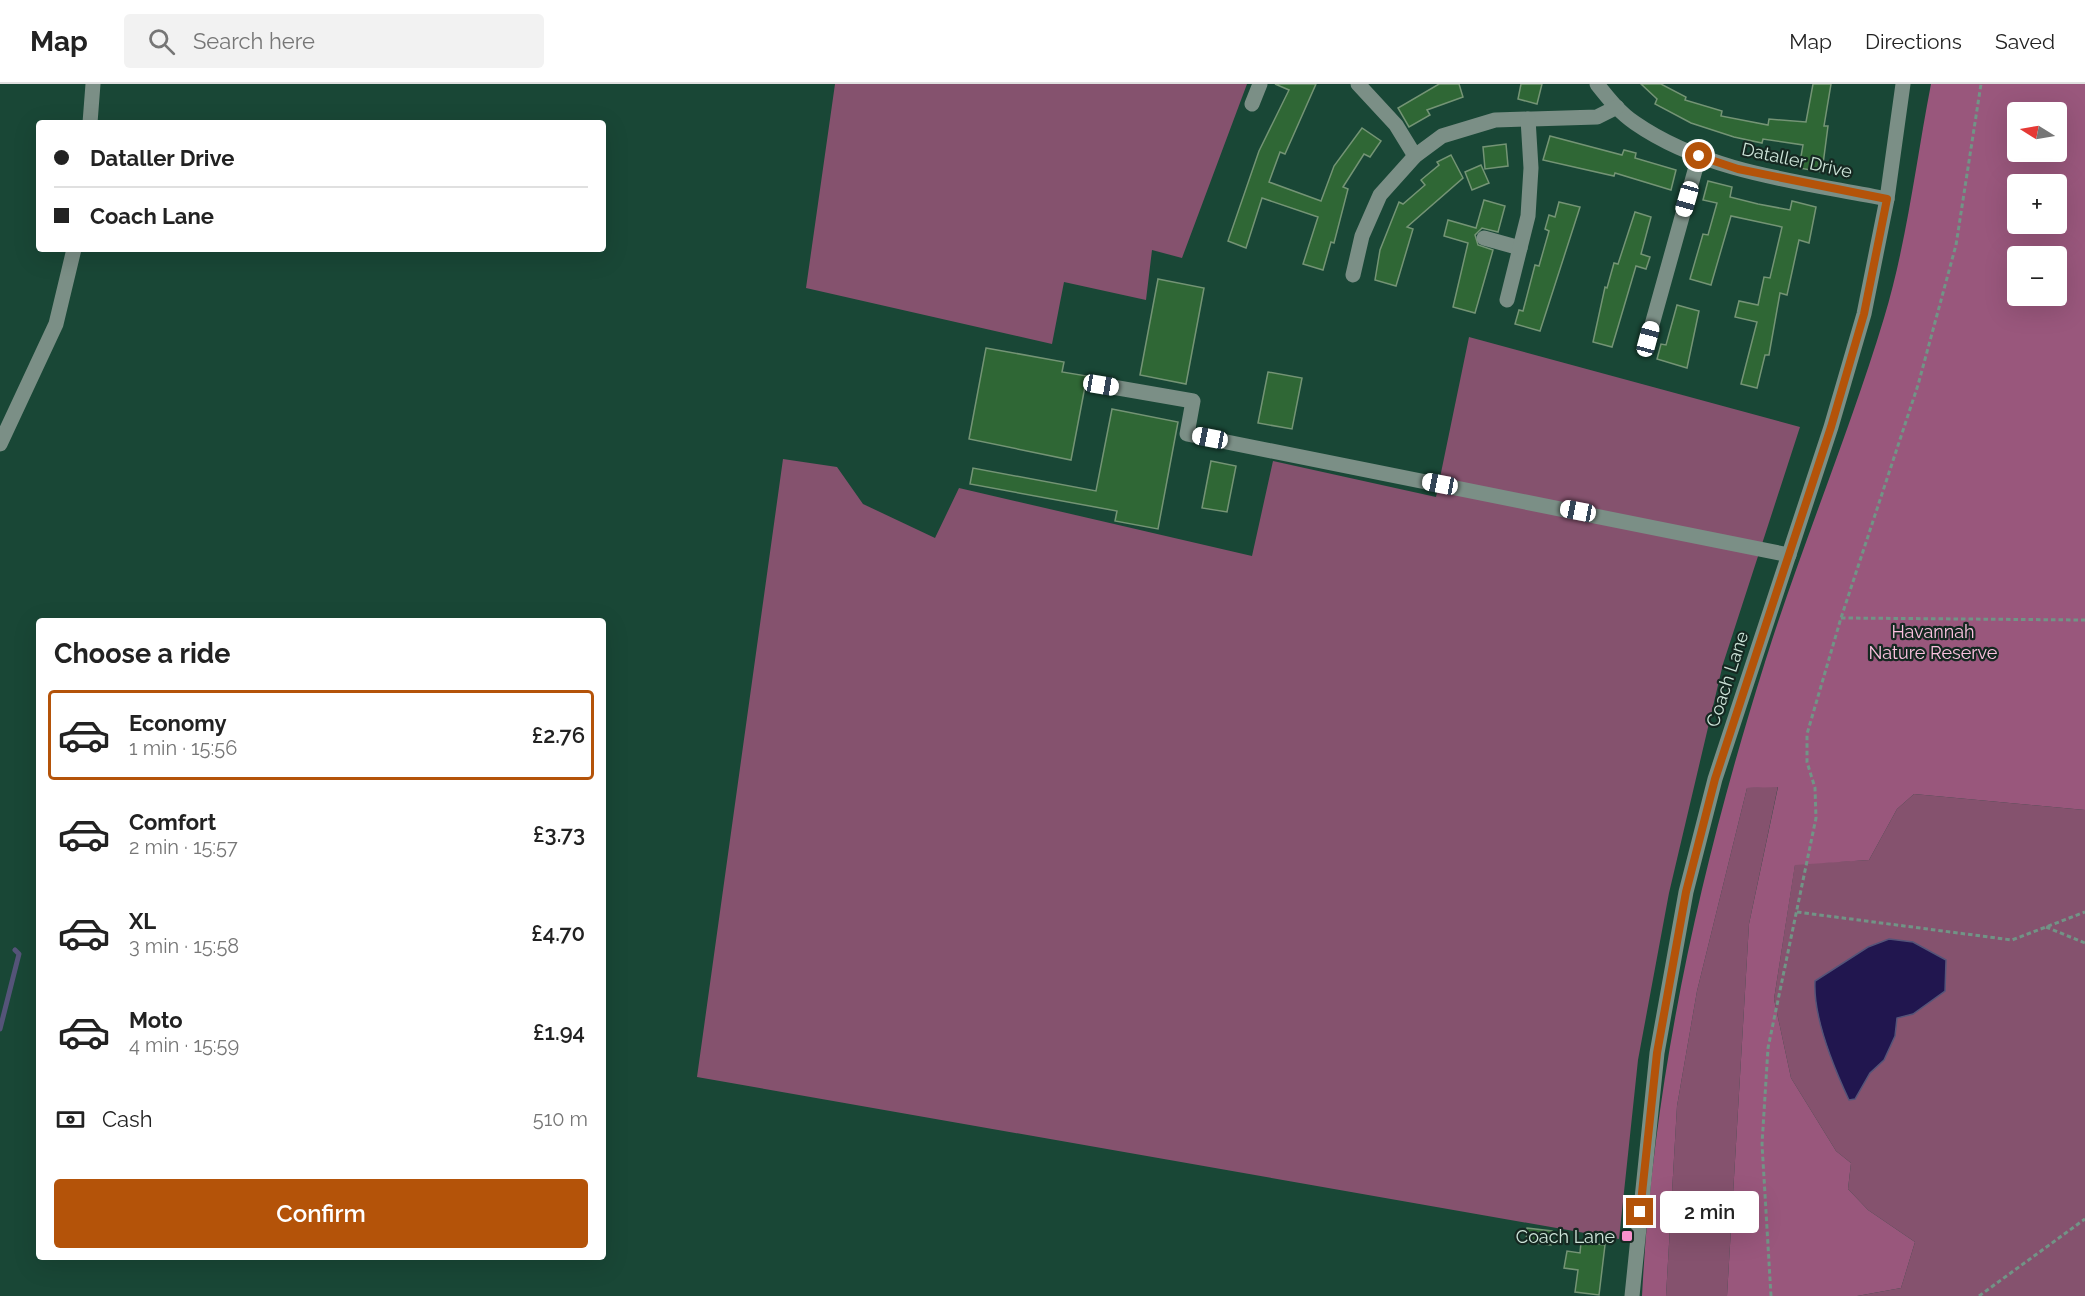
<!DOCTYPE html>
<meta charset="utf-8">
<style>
:root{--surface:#fff;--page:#f2f2f2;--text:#222;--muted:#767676;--line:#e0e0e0;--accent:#b45309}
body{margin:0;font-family:Raleway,sans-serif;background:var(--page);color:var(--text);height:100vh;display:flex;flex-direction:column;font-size:22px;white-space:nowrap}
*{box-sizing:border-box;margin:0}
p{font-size:20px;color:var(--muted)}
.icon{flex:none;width:33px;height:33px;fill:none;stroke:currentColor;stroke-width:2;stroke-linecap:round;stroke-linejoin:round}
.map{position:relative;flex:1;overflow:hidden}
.panel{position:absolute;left:36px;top:534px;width:570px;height:642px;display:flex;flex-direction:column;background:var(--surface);border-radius:6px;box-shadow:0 6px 24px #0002}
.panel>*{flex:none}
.banner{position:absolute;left:36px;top:36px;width:570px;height:132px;border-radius:6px;box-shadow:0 6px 24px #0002;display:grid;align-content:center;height:132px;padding:0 18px;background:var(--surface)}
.needle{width:39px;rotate:281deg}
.tools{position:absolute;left:2007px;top:18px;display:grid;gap:12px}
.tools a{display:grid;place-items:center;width:60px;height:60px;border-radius:6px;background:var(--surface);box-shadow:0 6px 24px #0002;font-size:30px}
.end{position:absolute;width:27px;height:27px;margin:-14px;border:8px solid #b45309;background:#fff;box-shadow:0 0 0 3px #fff}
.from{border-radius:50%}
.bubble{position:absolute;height:42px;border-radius:6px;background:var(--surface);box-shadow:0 6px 24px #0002;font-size:20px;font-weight:600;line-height:42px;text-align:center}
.car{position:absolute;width:18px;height:36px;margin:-18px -9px;border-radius:8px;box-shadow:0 0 4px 2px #0007;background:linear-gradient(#fff 24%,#345 0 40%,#fff 0 76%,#345 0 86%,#fff 0)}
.banner b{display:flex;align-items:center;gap:21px;height:57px;font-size:22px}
.banner b+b{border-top:2px solid var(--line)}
.banner i{width:15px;height:15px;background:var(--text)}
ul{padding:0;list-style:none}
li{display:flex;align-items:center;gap:18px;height:90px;margin:0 12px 9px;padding:0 6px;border:3px solid transparent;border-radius:6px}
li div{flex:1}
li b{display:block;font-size:22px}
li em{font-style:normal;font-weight:600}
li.active{border-color:var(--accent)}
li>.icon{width:54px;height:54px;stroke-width:1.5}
h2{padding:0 18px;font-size:27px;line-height:72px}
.pay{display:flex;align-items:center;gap:15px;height:66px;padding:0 18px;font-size:22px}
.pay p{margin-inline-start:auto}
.button{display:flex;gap:12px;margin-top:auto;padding:12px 18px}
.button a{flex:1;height:69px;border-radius:6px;background:var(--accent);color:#fff;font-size:24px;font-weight:600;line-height:69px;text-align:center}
header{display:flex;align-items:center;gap:36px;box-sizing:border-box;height:84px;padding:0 30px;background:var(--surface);border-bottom:2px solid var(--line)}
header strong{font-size:28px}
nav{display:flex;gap:33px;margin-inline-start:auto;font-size:21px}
.search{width:420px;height:54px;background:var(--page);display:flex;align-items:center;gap:15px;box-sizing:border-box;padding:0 21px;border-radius:6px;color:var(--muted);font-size:22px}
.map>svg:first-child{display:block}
</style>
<header>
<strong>Map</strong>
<div class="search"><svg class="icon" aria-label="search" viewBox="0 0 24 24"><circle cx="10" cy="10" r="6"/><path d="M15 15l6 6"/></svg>Search here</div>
<nav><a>Map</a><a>Directions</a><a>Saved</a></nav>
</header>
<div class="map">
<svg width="2085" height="1212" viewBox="0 0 2085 1212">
<rect width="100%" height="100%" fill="#194736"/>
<g fill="#85526e">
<polygon points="835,0 1247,0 1182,174 1152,166 1146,216 1064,198 1052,260 806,204"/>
<polygon points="1469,253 1800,343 1723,580 1669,809 1638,976 1619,1155 697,993 783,375 837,383 863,420 935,454 959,404 1252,472 1273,377 1436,413"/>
<polygon points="1778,702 1749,840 1727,1212 1666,1212 1677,1022 1697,907 1747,704"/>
<polygon points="1914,710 2085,726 2085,1212 1857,1212 1901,1204 1915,1158 1868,1126 1848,1105 1851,1079 1836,1067 1791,994 1774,915 1795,780 1869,776 1897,725"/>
</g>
<path fill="#99577c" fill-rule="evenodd" d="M1931 0H2085V726L1914 710 1897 725 1869 776 1795 781 1774 915 1791 994 1836 1067 1851 1079 1848 1105 1868 1126 1915 1158 1901 1204 1857 1212H1727L1749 840 1778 703 1747 704 1697 907 1677 1022 1666 1212H1642C1653 996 1700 784 1765 578 1801 463 1849 350 1884 234 1907 158 1916 77 1931 0ZM2018 28H2056V68H2018ZM2018 100H2056V140H2018ZM2018 172H2056V212H2018Z"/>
<path fill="#21164f" stroke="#555479" stroke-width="1.5" d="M1889 855 1913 858 1946 876 1945 907 1913 930 1897 934 1895 952 1884 976 1870 989 1855 1015 1849 1016C1834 984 1813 932 1815 897L1868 863Z"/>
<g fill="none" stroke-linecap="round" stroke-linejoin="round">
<polyline stroke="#555479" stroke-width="5" points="0,945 19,870 15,866"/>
</g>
<g fill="#2f6735" stroke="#749475" stroke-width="1.5">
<polygon points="1275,0 1316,0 1285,70 1280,68 1269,98 1321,117 1334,82 1362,44 1381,57 1370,73 1364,70 1343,103 1348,105 1334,159 1331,158 1323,186 1303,180 1318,133 1262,114 1246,164 1228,157 1259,67 1289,6"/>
<polygon points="1439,0 1459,0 1463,13 1427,26 1430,31 1409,43 1398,24"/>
<polygon points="1521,0 1542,0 1537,20 1518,15"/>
<polygon points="1641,0 1661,0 1686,13 1685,16 1722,27 1721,32 1768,41 1769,35 1806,38 1813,0 1831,0 1824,42 1828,42 1822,88 1799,84 1803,61 1763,55 1762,59 1734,53 1691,39 1655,20 1657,15"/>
<polygon points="1550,52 1622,71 1624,66 1636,69 1635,74 1676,86 1671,106 1615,89 1614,92 1543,76"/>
<polygon points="1506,60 1508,82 1485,85 1483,63"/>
<polygon points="1451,71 1463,94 1407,143 1413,145 1396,202 1375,196 1380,166 1399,118 1403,120 1425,101 1421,96 1439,81 1437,78"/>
<polygon points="1481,81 1489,99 1472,106 1465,88"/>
<polygon points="1708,97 1732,103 1730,113 1758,120 1790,126 1792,117 1816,123 1809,159 1799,156 1787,211 1780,209 1769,271 1765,271 1757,304 1741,300 1757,238 1735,233 1739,217 1758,221 1764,193 1770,194 1782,143 1731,132 1711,201 1690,195 1703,150 1708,151 1717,119 1703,116"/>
<polygon points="1484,116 1505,122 1498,148 1482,144 1475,151 1478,161 1493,166 1475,229 1453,223 1468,159 1444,152 1448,136 1476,144"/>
<polygon points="1559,118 1580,123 1540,247 1515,240 1519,226 1523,227 1535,181 1539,182 1549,147 1545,145 1549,131 1555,133"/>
<polygon points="1635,128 1651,133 1641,170 1650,173 1646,185 1636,182 1612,263 1593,258 1605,203 1607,204 1614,179 1618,180"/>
<polygon points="1158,195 1204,204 1186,300 1140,291"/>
<polygon points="1677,221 1699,227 1687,284 1657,275 1661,260 1666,261"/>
<polygon points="986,264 1064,278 1062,288 1087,292 1071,376 969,355"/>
<polygon points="1268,288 1302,294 1292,345 1258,339"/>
<polygon points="1112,325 1178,338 1158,445 1115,437 1117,427 970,400 973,384 1096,407"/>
<polygon points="1211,377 1236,382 1227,428 1202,424"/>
<polygon points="1527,1144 1552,1147 1551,1161 1526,1158"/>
<polygon points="1581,1158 1605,1161 1599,1211 1575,1208 1578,1186 1564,1184 1567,1167 1580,1169"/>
</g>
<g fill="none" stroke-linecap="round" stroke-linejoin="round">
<g stroke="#719486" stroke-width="3" stroke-dasharray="4.5 3" stroke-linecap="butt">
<polyline points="1841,534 2085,536"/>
<polyline points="1797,828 2012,856 2085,828"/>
<polyline points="2046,843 2085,859"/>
<polyline points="1771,1212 1762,1060 1768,964 1816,734 1815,704 1807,678 1807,650 1841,534 1918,301 1956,161 1981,0"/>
<polyline points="1979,1212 2085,1135"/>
</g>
<g stroke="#7b8f86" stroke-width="15">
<polyline points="1358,0 1396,41 1415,72"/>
<path d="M1597 0C1608 14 1620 29 1635 39 1707 89 1803 98 1887 115"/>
<polyline points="1252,20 1260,0"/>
<polyline points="90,39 93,0"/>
<polyline points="1484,154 1520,164"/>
<polyline points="1353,191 1362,152 1380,111 1415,72 1442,52 1495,36 1597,33 1617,23"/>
<polyline points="1507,216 1528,132 1531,84 1528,35"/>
<polyline points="1648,255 1699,72"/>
<polyline points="1101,301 1193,317 1187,350 1789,471"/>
<polyline points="0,360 56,240 74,165"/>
<polyline points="1632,1212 1657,969 1686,808 1715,695 1831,343 1864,230 1887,115 1903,0"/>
</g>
</g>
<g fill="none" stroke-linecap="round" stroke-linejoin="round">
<polyline stroke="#b45309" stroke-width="8" points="1640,1128 1657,969 1686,808 1715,695 1831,343 1864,230 1887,115 1738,85 1699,72"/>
</g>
<rect fill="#f890cb" stroke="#152821" stroke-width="2" x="1621" y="1146" width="12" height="12" rx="3"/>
<g text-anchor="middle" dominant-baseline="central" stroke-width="4.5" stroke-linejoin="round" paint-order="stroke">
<g font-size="18" fill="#cee5da" stroke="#152821">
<text transform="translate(1797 76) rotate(12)">Dataller Drive</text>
<text transform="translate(1727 595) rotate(-72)">Coach Lane</text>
</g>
<g font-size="18" fill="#fcc2e0" stroke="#152821">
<text x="1933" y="547">Havannah<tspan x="1933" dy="21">Nature Reserve</tspan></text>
</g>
<g font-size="18" fill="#cee5da" stroke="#152821" text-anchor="end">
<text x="1615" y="1152">Coach Lane</text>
</g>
</g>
</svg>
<div class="tools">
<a><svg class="needle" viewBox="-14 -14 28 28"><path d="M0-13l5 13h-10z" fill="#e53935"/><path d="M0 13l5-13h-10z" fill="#767676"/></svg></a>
<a>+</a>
<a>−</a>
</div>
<i class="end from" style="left:1699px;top:72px"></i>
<i class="end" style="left:1640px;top:1128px"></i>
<div class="bubble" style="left:1660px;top:1107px;width:99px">2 min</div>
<i class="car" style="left:1687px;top:115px;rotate:196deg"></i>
<i class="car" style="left:1648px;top:255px;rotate:15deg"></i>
<i class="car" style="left:1101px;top:301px;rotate:100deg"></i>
<i class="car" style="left:1210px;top:354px;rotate:281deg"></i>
<i class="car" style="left:1440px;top:400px;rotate:281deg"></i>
<i class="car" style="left:1578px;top:427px;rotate:281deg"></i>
<div class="banner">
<b><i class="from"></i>Dataller Drive</b>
<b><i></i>Coach Lane</b>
</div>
<section class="panel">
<h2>Choose a ride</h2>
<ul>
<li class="active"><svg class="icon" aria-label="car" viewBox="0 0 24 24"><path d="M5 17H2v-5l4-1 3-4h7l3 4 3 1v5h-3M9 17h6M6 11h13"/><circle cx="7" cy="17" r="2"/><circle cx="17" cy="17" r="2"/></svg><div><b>Economy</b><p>1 min · 15:56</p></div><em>£2.76</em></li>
<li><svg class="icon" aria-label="car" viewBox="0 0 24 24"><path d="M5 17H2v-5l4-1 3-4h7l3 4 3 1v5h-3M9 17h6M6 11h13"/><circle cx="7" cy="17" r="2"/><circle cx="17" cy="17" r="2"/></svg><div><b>Comfort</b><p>2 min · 15:57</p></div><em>£3.73</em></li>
<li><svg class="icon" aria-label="car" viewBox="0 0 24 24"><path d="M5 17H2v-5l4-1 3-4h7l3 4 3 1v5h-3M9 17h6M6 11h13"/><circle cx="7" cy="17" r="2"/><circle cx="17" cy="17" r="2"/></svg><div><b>XL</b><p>3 min · 15:58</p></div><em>£4.70</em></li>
<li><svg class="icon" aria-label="car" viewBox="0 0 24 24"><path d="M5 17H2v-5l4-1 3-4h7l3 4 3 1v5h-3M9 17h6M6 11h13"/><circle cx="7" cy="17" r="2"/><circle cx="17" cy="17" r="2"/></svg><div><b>Moto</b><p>4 min · 15:59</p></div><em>£1.94</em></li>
</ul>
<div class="pay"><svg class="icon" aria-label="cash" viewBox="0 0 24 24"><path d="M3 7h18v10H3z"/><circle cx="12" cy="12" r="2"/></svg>Cash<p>510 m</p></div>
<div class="button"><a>Confirm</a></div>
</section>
</div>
